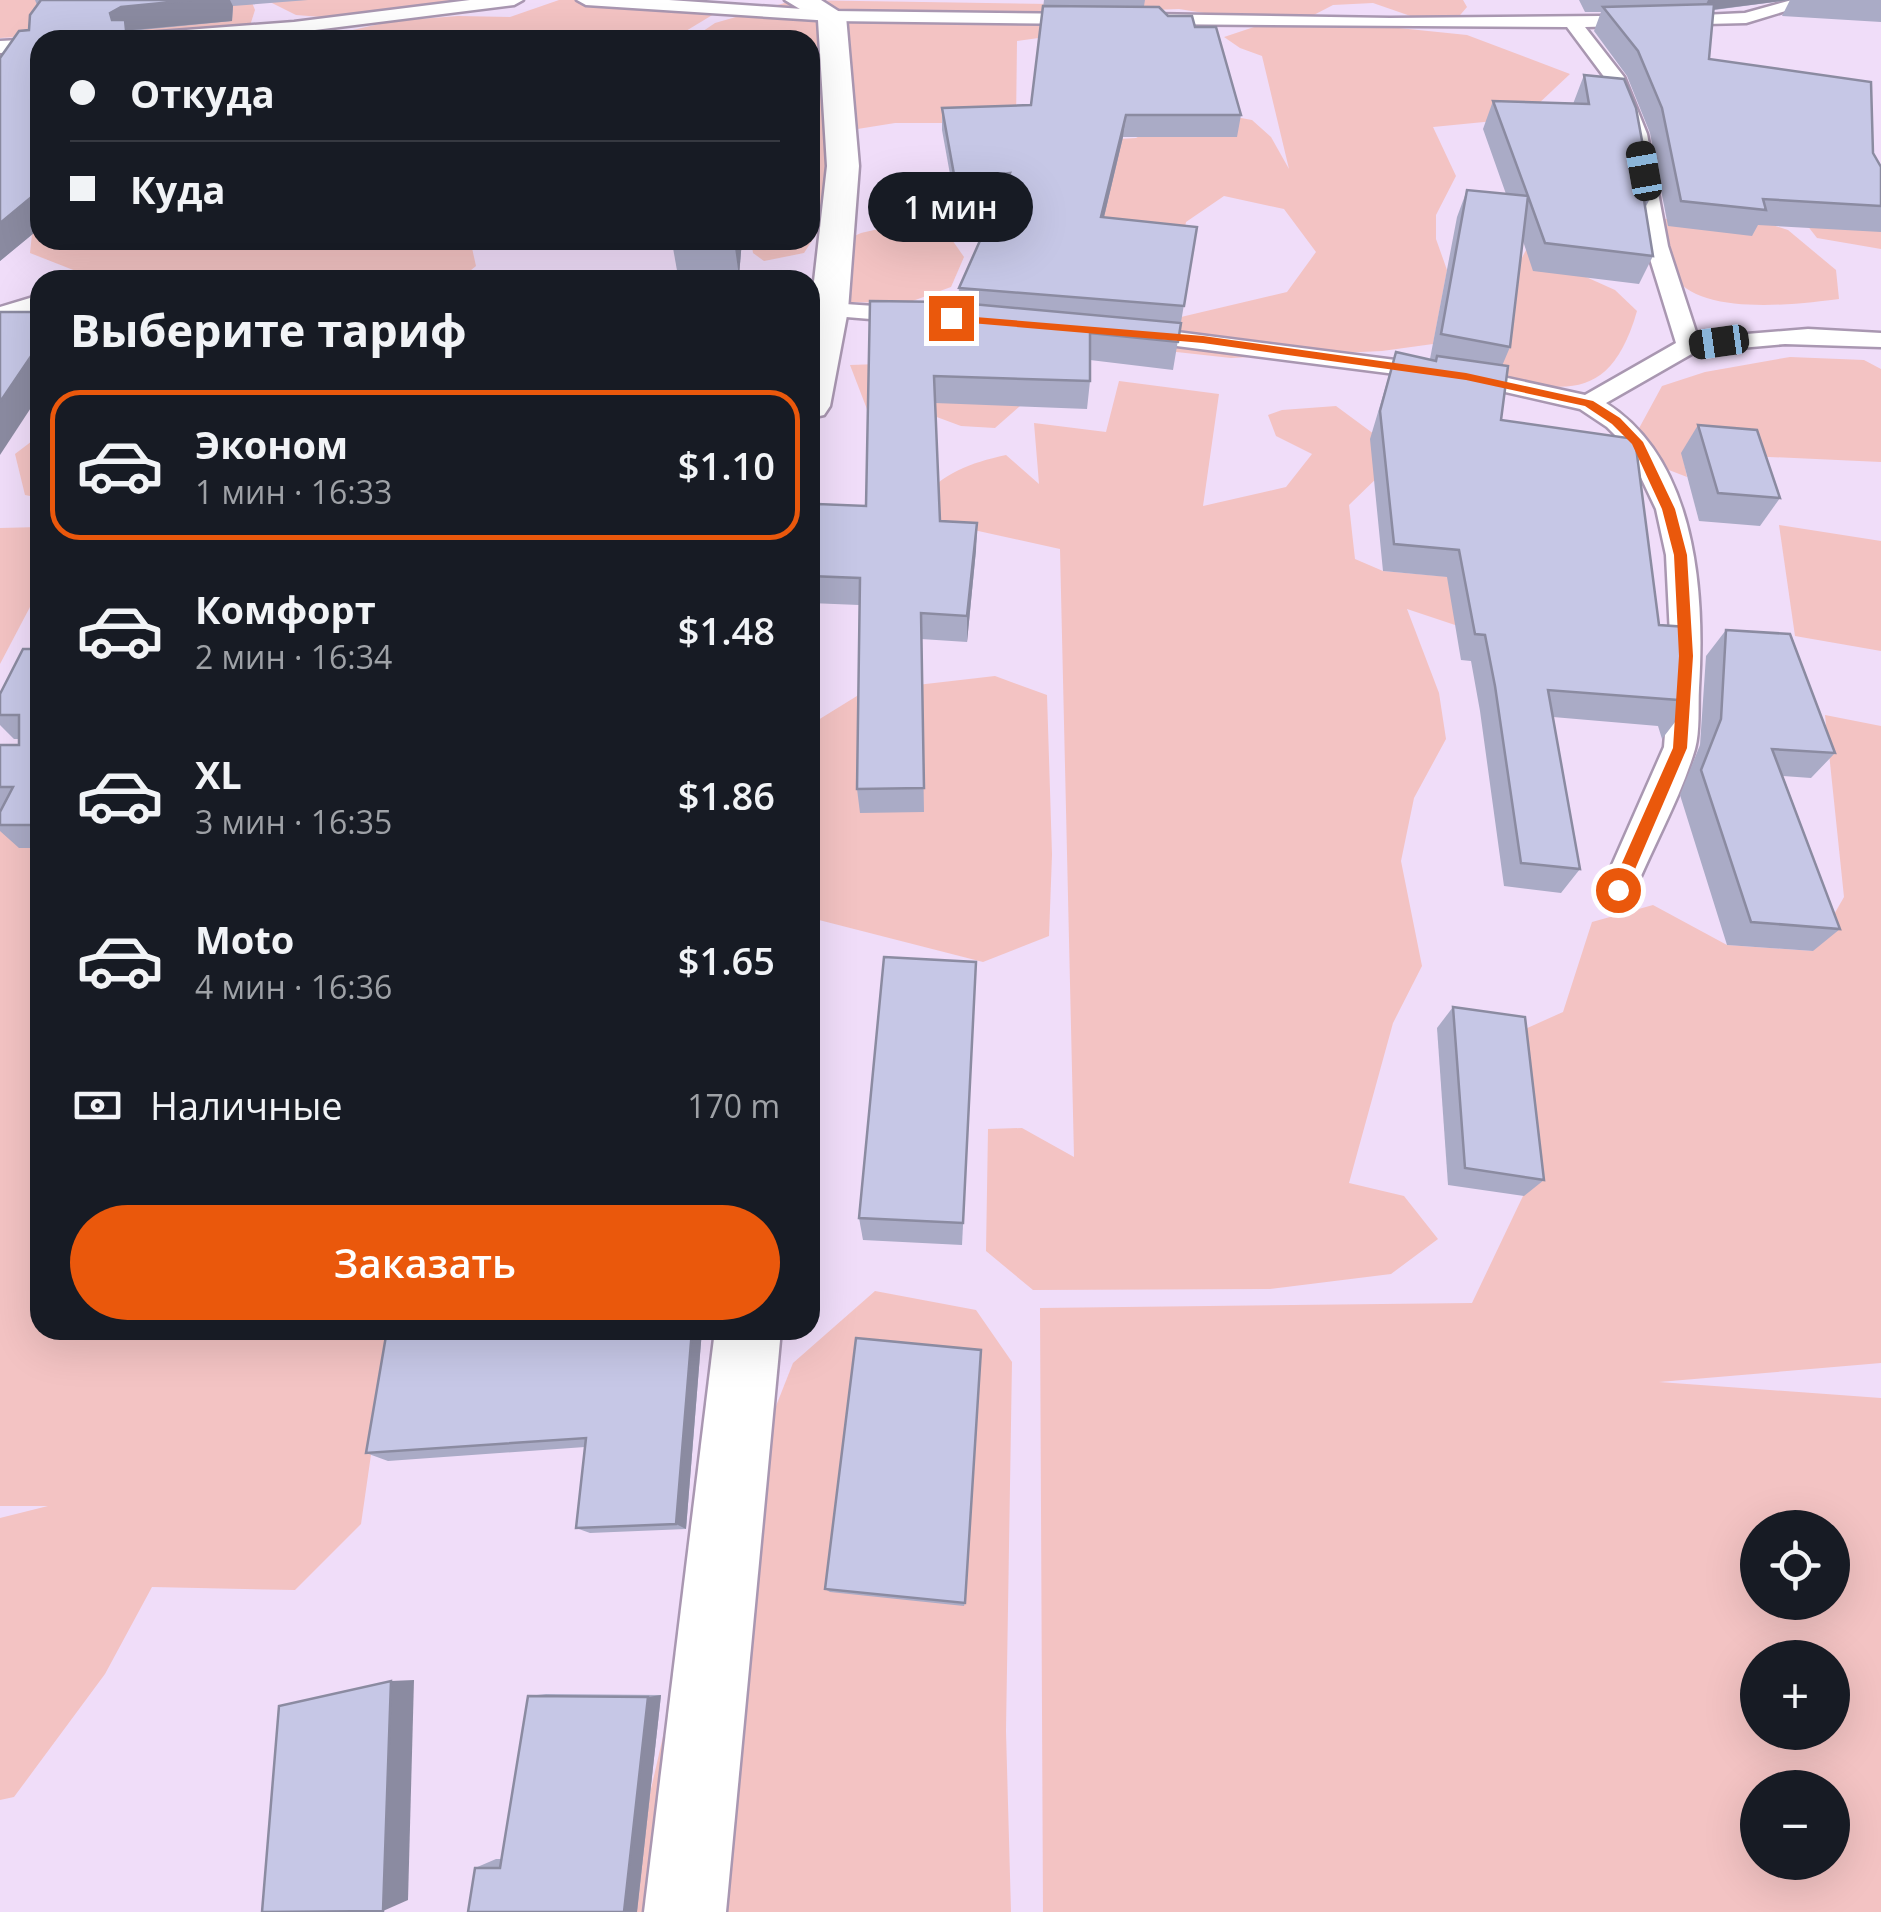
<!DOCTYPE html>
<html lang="ru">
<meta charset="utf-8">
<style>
:root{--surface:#171b24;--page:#242831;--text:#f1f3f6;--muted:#9ea1a6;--line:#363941;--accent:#ea580c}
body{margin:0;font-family:"Open Sans",sans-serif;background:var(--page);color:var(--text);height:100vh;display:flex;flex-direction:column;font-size:38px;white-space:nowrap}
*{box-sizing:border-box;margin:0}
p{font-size:32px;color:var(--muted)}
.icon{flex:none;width:55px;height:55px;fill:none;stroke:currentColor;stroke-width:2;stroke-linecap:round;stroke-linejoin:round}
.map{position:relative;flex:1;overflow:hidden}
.sheet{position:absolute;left:30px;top:270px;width:790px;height:1070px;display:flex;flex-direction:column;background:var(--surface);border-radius:30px;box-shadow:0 10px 40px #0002}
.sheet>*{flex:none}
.banner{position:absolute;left:30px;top:30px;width:790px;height:220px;border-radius:30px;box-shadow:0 10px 40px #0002;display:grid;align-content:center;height:220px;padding:0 40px;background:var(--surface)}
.buttons{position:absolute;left:1740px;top:1510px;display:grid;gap:20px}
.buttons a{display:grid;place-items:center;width:110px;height:110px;border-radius:50%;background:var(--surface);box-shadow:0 10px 40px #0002;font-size:50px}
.end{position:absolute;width:45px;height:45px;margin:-22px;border:12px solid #ea580c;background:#fff;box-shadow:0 0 0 5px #fff}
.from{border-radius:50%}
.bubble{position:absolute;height:70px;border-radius:35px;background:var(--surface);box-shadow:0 10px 40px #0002;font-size:32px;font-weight:600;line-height:70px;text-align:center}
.car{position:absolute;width:30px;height:60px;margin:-30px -15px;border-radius:12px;box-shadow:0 0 8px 2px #0007;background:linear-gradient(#222 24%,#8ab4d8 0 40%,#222 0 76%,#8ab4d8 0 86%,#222 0)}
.banner b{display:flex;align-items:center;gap:35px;height:95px;font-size:38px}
.banner b+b{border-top:2px solid var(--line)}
.banner i{width:25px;height:25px;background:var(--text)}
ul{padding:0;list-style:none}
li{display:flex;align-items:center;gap:30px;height:150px;margin:0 20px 15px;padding:0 20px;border:5px solid transparent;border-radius:30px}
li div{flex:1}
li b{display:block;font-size:38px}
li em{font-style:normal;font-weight:600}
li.active{border-color:var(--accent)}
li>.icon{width:90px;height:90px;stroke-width:1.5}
h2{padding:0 40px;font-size:45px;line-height:120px}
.pay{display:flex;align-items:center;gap:25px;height:110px;padding:0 40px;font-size:38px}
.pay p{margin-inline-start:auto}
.button{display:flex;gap:20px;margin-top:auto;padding:20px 40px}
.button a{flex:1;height:115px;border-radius:60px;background:var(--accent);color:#fff;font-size:40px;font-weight:600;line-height:115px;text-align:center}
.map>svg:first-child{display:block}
</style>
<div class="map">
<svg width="1881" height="1912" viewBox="0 0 1881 1912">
<rect width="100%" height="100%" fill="#f0ddf9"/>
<g fill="#f3c3c3" fill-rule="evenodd">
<polygon points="0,0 251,0 255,10 246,38 241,40 111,40 80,33 0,38"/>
<polygon points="266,0 455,0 334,18 296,15"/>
<polygon points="559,0 699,0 714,14 671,40 308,40 393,21 458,16 510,17"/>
<polygon points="795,0 1050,4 1089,31 1017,41 1016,123 895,123 845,131 826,158 821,227 804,253 764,261 753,253 751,240 810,240 810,40 690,40 715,23"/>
<polygon points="1106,0 1463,0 1467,7 1455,21 1425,21 1373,3 1333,5 1306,19 1253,21 1179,9 1152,10"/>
<polygon points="1350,23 1467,35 1570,74 1536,106 1494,121 1433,127 1456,176 1436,215 1436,239 1447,270 1433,344 1382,351 1231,358 1131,347 1164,321 1287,292 1316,252 1284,209 1224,196 1186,222 1179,259 990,221 965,184 1087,141 1136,138 1165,122 1214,113 1252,120 1271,137 1289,169 1262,56 1240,48 1224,37 1260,25"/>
<polygon points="1881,184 1881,249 1817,238 1786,198"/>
<polygon points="40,210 40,240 646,240 443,242 472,248 476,266 459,280 138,280 81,273 30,253 34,215"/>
<path d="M1702 214 1763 222 1788 230 1836 270 1839 299C1799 304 1694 318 1672 272 1665 256 1666 236 1665 219Z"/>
<polygon points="896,225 948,234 964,257 951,287 907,303 845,302 820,251 861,233"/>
<path d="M1526 250 1615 290 1637 311C1610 405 1561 393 1483 372L1510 281Z"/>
<polygon points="1790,357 1864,360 1881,369 1881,462 1682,453 1687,477 1656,465 1637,432 1662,386 1705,372"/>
<polygon points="1022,359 1020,406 995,428 961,426 934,416 870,417 850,365"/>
<path d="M1119 381 1219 394 1203 506 1286 487 1312 454 1276 436 1268 415 1282 410 1336 406 1378 437 1383 472 1349 505 1355 559 1383 571 1473 579 1455 625 1407 609 1439 693 1446 739 1414 798 1401 861 1422 966 1393 1023 1349 1183 1404 1196 1438 1239 1391 1274 1270 1289 1033 1290 986 1251 988 1129 1022 1128 1074 1157 1060 549 942 523 918 501C944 473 969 463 1006 455L1039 484 1034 423 1106 432Z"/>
<polygon points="36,438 40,438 40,498 25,495 15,454"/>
<polygon points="1779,525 1881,541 1881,651 1795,636"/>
<polygon points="40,527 40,588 0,664 0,528"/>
<polygon points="995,676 1047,695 1052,855 1049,936 983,962 815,919 810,908 810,725 865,691"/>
<path d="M1825 715 1881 726V1363L1659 1382 1881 1398V1912H1043L1040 1308 1472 1303 1523 1196 1507 1037 1563 1012 1592 922 1653 905 1727 945 1813 951 1844 897ZM1758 1528H1832V1602H1758ZM1758 1658H1832V1732H1758ZM1758 1788H1832V1862H1758Z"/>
<polygon points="40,823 40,1330 389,1330 361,1524 295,1590 152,1587 105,1674 14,1797 0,1800 0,1518 48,1506 0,1506 0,827"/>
<polygon points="875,1291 976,1310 1012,1362 1006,1731 1011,1912 623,1912 687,1631 793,1363"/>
</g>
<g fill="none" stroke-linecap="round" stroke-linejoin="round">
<g stroke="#a997b1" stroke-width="5">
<g id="lane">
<polygon points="470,0 523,0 514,5 299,32 285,40 262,40 267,35 124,40 133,34 294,22"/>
<polygon points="577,0 669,0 832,11 1089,14 1098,19 1089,24 832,21 586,5"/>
<path d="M1792 0H1822L1746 23 1585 27 1624 77 1647 134 1668 246 1698 338 1808 329 1881 333V347L1785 344 1695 352 1606 403C1696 460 1705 591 1699 688 1698 707 1700 731 1695 749 1681 797 1654 844 1635 890L1630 900 1618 904 1606 900 1601 890 1664 747 1671 656 1666 555 1656 509 1626 446 1607 427 1580 409 1466 383 1130 340 1118 333 1130 326 1466 369 1585 395 1676 343 1646 246 1627 134 1605 78 1567 27 1146 24 1137 19 1146 14 1390 18 1703 15 1745 13Z"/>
<polygon points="40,39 40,51 0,53 0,41"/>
<polygon points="172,273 195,275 198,280 161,280"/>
<polygon points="40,295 40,309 0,321 0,307"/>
<polygon points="830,303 919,309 931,316 919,323 822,315 818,310 822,305"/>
</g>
</g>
<g stroke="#a997b1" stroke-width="5">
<g id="secondary">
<polygon points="785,0 821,0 846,16 859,166 848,310 830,406 824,415 810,418 810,317 827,166 818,20"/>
<polygon points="715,1330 781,1330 726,1912 644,1912"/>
</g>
</g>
<use href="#lane" fill="#fff" fill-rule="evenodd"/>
<use href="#secondary" fill="#fff" fill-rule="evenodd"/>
</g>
<g fill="#aaabc6">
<polygon points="35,0 308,0 233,6 232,21 40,40 40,228 0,261 0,58 29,30 37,5"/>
<polygon points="1044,0 1145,0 1144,6 1195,27 1241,115 1237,137 1123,137 1104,217 1197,227 1173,370 1090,360 1090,381 1087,409 935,403 940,521 977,523 976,550 967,642 921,639 924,812 860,813 857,789 859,605 810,603 810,552 866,506 958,303 959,288 1000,196 955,202 942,130 942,108 1031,105"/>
<polygon points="1579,0 1881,0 1881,22 1782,16 1790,0 1714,10 1709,59 1873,153 1881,167 1881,232 1758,225 1752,236 1668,226 1650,133 1627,76 1594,31 1601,12 1585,12"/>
<polygon points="1584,75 1652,195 1645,208 1653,256 1639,284 1533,271 1523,241 1510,347 1502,366 1501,420 1659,625 1682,713 1662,739 1658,726 1553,717 1580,869 1561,893 1504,886 1480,711 1471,661 1461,660 1447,577 1383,571 1370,439 1396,352 1430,359 1457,217 1467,190 1506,194 1483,129 1493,101 1573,104"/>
<polygon points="674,240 742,240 739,276 678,276 673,248"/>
<polygon points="1698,425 1780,498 1760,526 1699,521 1681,453"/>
<polygon points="1726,630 1835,753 1811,778 1783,776 1840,929 1813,951 1727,945 1680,795 1700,745 1706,656"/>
<polygon points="40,649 40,848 19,848 0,831 0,745 19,745 19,739 14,739 0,725 0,694"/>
<polygon points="976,962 962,1245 863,1240 859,1218"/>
<polygon points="1453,1007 1544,1180 1524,1196 1448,1185 1437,1028"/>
<polygon points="387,1330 702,1330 686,1529 590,1533 576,1528 585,1447 388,1461 366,1453"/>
<polygon points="825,1589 965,1603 964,1606 830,1592"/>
<polygon points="546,1694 661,1695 637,1912 475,1868 496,1859 501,1859 528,1696"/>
</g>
<g fill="#8b8ba1">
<polygon points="192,0 230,0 233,6 232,21 133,30 131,31 136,40 127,40 112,20 110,13 121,7"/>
<polygon points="1708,0 1790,0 1703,11"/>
<polygon points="1126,115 1123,137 1099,238 1101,217"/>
<polygon points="1010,173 1009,195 955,202 955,180"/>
<polygon points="40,190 40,228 0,261 0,223"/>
<polygon points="736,240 742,240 739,276 735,248"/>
<polygon points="40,343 40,394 0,455 0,402"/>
<polygon points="977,523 976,550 967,642 967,616"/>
<polygon points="692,1330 702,1330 686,1529 676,1524"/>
<polygon points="414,1680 408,1900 383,1911 391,1681"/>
<polygon points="661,1695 637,1912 624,1912 648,1697"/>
</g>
<g fill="#c6c7e6" stroke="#8b8ba1" stroke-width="2.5">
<polygon points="41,0 192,0 121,7 110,13 112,20 125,20 127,40 40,40 40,158 34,163 40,163 40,190 0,223 0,58 19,31 29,30 30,15"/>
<polygon points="1714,4 1709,59 1871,82 1873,153 1881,167 1881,206 1763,199 1766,210 1681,201 1662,108 1638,51 1603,7"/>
<polygon points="1043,6 1159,7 1168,16 1192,16 1195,27 1216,27 1241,115 1126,115 1101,217 1197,227 1184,306 959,288 1010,173 955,180 942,108 1031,105"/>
<polygon points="1584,75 1624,79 1636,108 1652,195 1643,194 1653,256 1545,243 1528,196 1510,347 1441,334 1467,190 1528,196 1493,101 1589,104"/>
<polygon points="674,240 736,240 735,248 673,248"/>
<polygon points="870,301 950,302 1181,323 1178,342 1090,333 1090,381 934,376 940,521 977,523 967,616 921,613 924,788 857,789 860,578 810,576 810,552 818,504 866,506"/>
<polygon points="0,312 40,312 40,343 0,402"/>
<polygon points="1396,352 1436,361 1437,356 1508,366 1501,420 1635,439 1659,625 1687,627 1682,713 1678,700 1548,690 1580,869 1521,863 1495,686 1485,635 1475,634 1459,550 1394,544 1380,411"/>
<polygon points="1698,425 1757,430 1780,498 1718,493"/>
<polygon points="1726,630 1790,634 1835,753 1772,749 1840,929 1751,922 1701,770 1721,719"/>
<polygon points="23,649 40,649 40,825 0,825 0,812 13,787 0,787 0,745 19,745 19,715 0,715 0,694"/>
<polygon points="884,957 976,962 963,1223 859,1218"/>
<polygon points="1453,1007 1525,1017 1544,1180 1465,1168"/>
<polygon points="387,1330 692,1330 676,1524 576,1528 586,1438 366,1453"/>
<polygon points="856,1338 981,1350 965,1603 825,1589"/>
<polygon points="391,1681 383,1911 262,1912 279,1706"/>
<polygon points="528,1696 648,1697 624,1912 468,1912 475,1868 500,1868"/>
</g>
<polygon fill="#ea580c" points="951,315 1203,336 1466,373 1593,401 1620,418 1643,442 1675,509 1687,555 1693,656 1687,748 1624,895 1613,895 1610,890 1673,748 1679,656 1674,555 1662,509 1632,444 1612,424 1585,406 1466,380 1203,343 947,321"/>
</svg>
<div class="buttons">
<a><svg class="icon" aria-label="locate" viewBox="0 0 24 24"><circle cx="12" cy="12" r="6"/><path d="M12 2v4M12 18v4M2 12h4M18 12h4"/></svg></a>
<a>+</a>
<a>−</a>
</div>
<i class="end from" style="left:1618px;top:890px"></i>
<i class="end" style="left:951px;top:318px"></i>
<div class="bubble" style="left:868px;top:172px;width:165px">1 мин</div>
<i class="car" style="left:1644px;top:171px;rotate:350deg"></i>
<i class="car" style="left:1719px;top:342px;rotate:262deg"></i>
<div class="banner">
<b><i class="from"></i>Откуда</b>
<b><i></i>Куда</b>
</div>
<section class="sheet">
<h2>Выберите тариф</h2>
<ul>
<li class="active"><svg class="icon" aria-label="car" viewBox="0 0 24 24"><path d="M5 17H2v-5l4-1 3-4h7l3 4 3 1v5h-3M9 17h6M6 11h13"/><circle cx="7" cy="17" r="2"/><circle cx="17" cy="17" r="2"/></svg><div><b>Эконом</b><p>1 мин · 16:33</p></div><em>$1.10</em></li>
<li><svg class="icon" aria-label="car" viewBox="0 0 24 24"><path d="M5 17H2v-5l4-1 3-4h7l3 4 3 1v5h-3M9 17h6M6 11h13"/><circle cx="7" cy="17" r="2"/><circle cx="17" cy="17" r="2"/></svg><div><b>Комфорт</b><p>2 мин · 16:34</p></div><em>$1.48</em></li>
<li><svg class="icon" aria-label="car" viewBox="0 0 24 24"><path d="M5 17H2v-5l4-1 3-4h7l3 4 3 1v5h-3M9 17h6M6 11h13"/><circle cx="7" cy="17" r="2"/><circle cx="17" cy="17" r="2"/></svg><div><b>XL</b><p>3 мин · 16:35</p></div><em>$1.86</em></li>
<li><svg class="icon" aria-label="car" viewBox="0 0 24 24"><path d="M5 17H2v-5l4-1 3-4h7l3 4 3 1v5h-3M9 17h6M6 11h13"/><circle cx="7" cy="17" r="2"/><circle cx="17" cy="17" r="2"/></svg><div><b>Moto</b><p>4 мин · 16:36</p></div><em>$1.65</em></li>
</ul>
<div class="pay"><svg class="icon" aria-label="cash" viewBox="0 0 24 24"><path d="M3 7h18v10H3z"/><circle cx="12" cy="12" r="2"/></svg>Наличные<p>170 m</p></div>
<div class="button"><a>Заказать</a></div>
</section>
</div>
